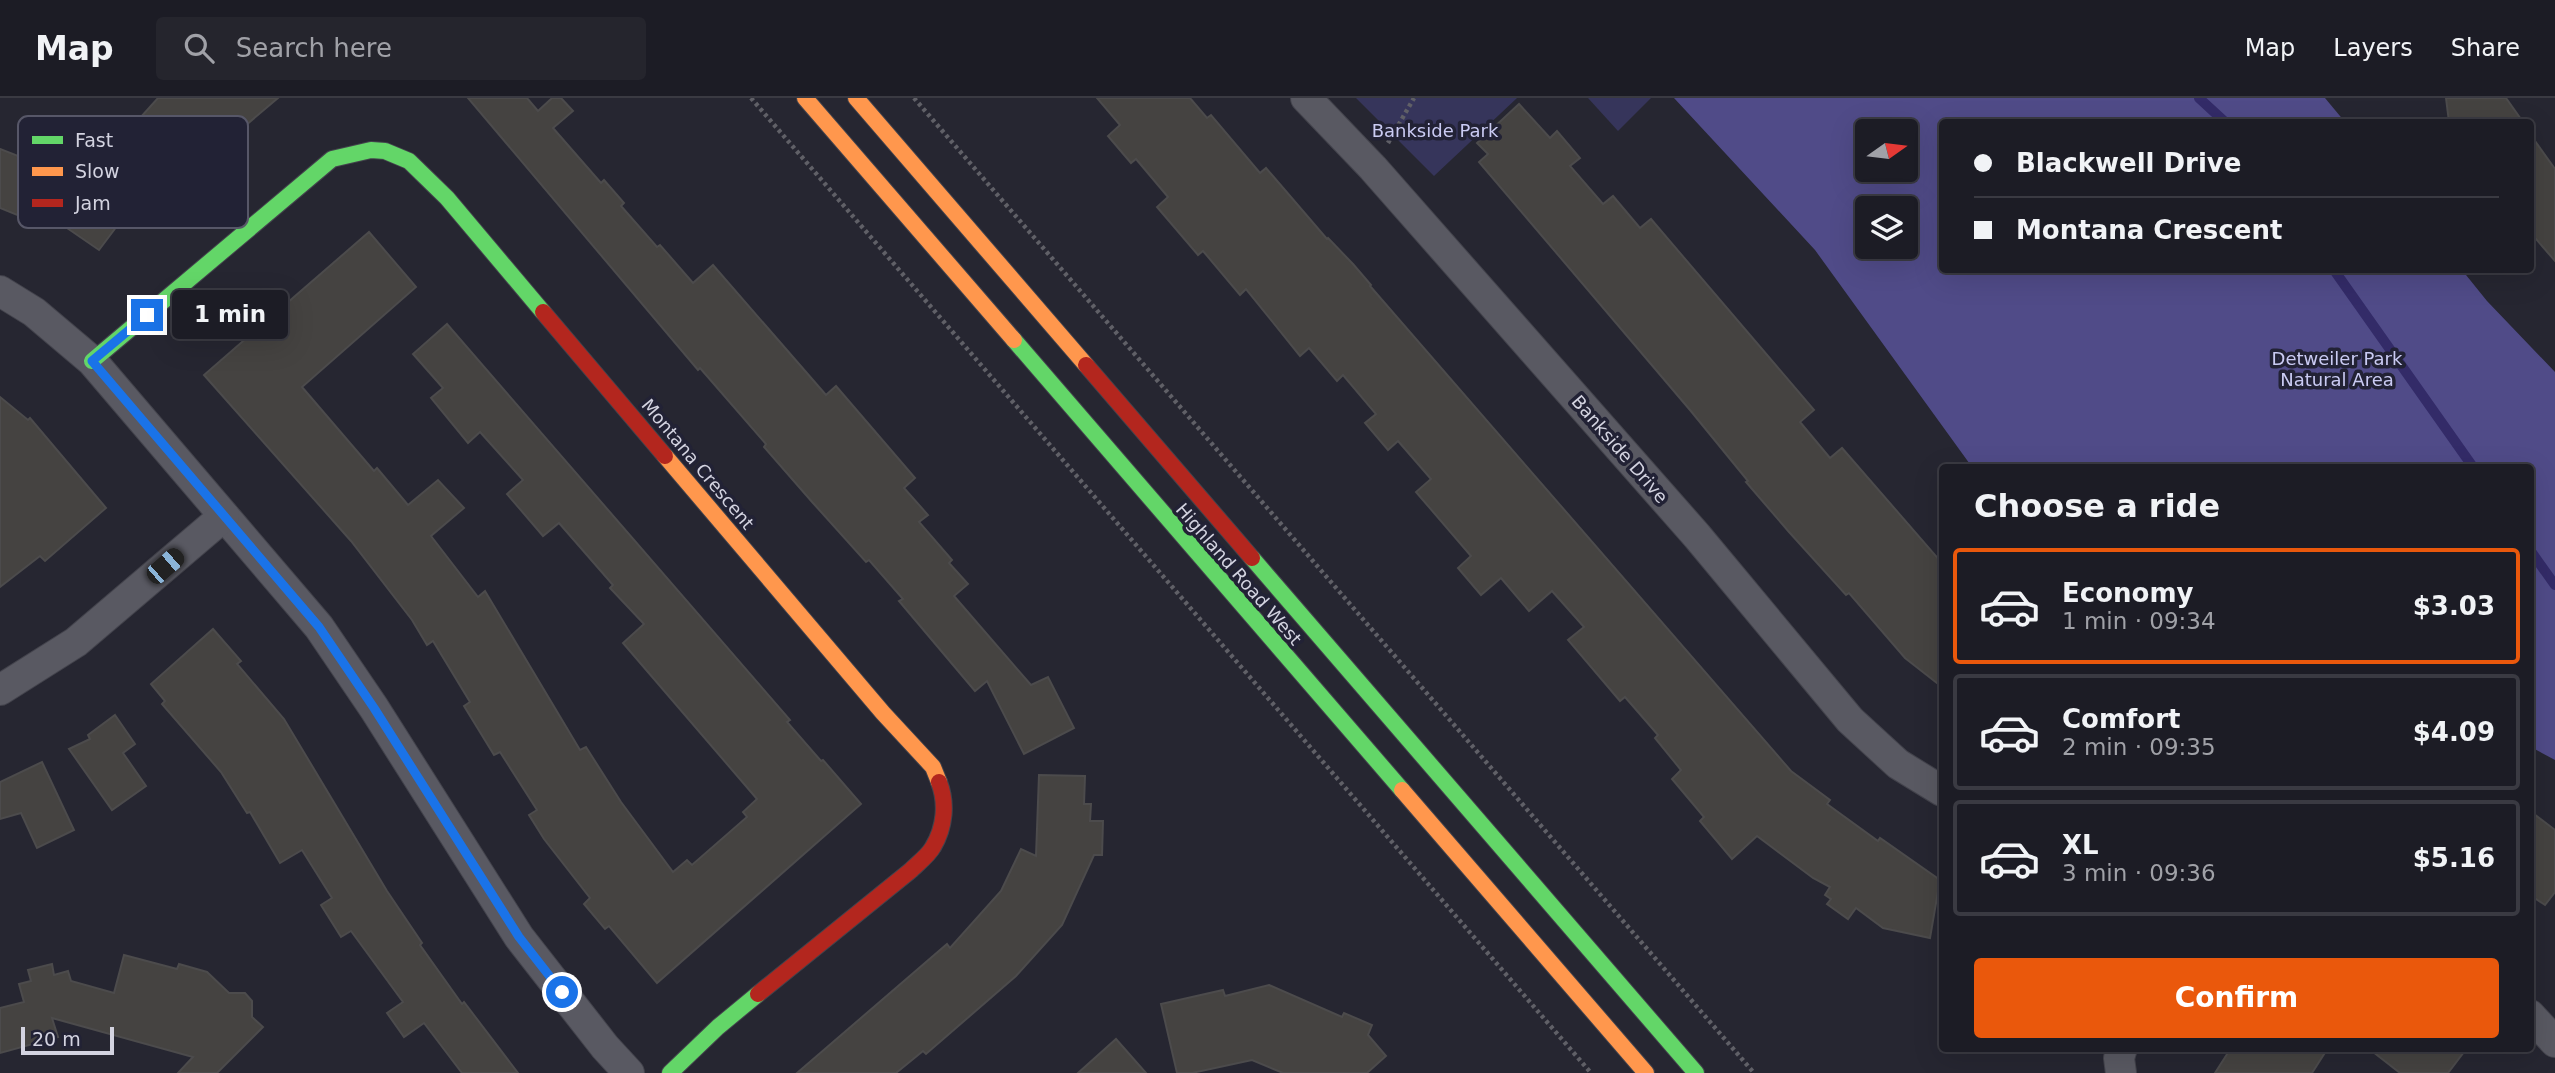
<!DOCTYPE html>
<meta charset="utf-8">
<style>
:root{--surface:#1c1c25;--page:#25252d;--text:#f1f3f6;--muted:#a0a1a7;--line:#3a3a42;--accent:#ea580c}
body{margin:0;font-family:"DejaVu Sans",sans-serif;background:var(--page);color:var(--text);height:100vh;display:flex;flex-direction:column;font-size:26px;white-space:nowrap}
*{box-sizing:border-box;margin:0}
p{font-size:23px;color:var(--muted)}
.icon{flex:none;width:38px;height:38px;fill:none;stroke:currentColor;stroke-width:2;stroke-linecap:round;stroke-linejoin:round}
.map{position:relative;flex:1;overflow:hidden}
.side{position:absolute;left:1939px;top:366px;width:595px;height:588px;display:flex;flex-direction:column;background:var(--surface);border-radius:7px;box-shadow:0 7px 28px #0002,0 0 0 2px var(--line)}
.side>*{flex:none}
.guide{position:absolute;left:1939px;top:21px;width:595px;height:154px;border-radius:7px;box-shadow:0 7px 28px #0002,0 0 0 2px var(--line);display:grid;align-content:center;height:154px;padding:0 35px;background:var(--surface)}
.needle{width:46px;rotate:76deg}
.buttons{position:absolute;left:1855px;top:21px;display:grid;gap:14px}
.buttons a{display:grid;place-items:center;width:63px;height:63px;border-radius:7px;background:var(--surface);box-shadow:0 7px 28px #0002,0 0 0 2px var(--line);font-size:35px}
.scale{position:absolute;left:21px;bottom:18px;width:93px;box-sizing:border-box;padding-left:7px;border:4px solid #d3d3e0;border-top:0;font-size:19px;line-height:24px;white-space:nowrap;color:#d3d3e0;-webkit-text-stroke:5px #222235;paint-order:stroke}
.end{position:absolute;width:32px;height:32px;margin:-16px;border:9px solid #1a73e8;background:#fff;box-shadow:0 0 0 4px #fff}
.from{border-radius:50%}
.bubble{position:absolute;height:49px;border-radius:7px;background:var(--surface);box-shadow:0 7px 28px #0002,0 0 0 2px var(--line);font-size:23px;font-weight:600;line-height:49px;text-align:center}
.car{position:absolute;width:21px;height:42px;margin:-21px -10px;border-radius:9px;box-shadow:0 0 5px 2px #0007;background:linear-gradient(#222 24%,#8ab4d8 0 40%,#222 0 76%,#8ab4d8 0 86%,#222 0)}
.guide b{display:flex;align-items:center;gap:24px;height:66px;font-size:26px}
.guide b+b{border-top:2px solid var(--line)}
.guide i{width:18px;height:18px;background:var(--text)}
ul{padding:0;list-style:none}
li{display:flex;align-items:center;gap:21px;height:116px;margin:0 14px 10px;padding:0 21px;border:4px solid var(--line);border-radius:7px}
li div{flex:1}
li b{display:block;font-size:26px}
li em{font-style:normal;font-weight:600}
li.current{border-color:var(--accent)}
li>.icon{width:63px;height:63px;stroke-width:1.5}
h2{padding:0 35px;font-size:32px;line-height:84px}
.action{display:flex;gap:14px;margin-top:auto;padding:14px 35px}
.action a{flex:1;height:80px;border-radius:7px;background:var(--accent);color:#fff;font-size:28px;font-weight:600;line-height:80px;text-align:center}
header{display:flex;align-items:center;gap:42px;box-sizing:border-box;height:98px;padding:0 35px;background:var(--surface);border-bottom:2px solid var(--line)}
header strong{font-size:33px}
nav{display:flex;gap:38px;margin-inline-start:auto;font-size:24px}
.search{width:490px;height:63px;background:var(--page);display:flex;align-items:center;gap:18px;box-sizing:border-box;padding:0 24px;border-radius:7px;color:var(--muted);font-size:26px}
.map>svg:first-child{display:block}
</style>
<header>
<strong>Map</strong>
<div class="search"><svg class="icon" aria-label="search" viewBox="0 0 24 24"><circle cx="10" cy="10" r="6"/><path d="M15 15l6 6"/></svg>Search here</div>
<nav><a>Map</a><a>Layers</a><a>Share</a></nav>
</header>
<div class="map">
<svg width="2555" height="975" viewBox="0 0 2555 975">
<rect width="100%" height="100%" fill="#262631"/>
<g fill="#36355b">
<polygon points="1356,0 1517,0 1434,78"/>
<polygon points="1588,0 1651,0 1618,33"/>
</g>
<path fill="#504b88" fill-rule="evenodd" d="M1674 0H2325L2345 24H1942V172H2462L2487 203 2555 274V662L2531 649 2530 369H1972L1815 152ZM1867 33H1906V72H1867ZM1867 110H1906V149H1867Z"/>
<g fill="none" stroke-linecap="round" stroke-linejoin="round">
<g stroke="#332b68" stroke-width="10">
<polyline points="2199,0 2225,24"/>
<polyline points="2334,172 2473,369"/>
<polyline points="2530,452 2555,487"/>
</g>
</g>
<g fill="#454341" stroke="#4c4b4c" stroke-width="2">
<polygon points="158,0 278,0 239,33 235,28 178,88 142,55 149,47 131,30"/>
<polygon points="468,0 527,0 538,13 552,0 561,0 573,13 553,30 601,85 604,82 624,105 621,108 657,149 660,147 693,185 713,167 826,297 836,288 915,380 904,390 928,417 919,424 952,462 949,465 968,486 954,498 1031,587 1048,579 1074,630 1024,656 987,583 975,593 899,503 903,501 869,462 866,464 813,405 764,349 766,346 700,270 698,272"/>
<polygon points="1097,0 1190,0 1207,20 1211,17 1260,75 1266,70 1327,141 1328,140 1353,166 1371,187 1370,188 1791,673 1830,702 1827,706 1878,743 1880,740 1940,782 1930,840 1883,830 1856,810 1848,821 1827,806 1831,801 1825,797 1830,789 1813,780 1757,738 1732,761 1700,723 1704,719 1672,681 1681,672 1655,640 1658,637 1625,599 1620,603 1568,542 1584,529 1552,493 1529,513 1501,480 1481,497 1458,470 1471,458 1416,394 1431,381 1398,343 1388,352 1365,325 1376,316 1343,277 1337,283 1309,250 1300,258 1246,191 1240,197 1203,153 1198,157 1157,109 1168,99 1136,61 1131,65 1108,38 1120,27"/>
<polygon points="2446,0 2506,0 2523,24 2449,24"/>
<polygon points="1519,6 1550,40 1557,33 1580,60 1570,68 1603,106 1613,98 1640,130 1651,121 1814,312 1800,324 1830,360 1842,350 1942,465 1942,589 1905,560 1849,495 1846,497 1789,434 1746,384 1748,383 1690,312 1479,64 1488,56 1477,45"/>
<polygon points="2530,36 2555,71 2555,163 2530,134"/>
<polygon points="0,51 54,72 52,76 75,92 98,102 106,90 132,108 99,152 51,119 47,129 0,110"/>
<polygon points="369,134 416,189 302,289 374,373 377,370 408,407 438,382 464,410 431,438 478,499 485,493 580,652 586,649 621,704 673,774 687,762 692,767 747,719 743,714 757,701 623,545 644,526 610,490 613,487 559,425 543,438 507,396 523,382 480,334 468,345 431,300 443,290 413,256 447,226 790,622 787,624 821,663 823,662 861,706 657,885 609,828 605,831 584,806 590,800 544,741 529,717 537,712 500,654 494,657 464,608 470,604 433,543 427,547 412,522 351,443 204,277"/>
<polygon points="0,299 28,322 30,320 106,410 45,463 40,458 0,489"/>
<polygon points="213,531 241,563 237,566 284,621 387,793 422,845 420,847 462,906 464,904 518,975 462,975 424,925 404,939 387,915 403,904 351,833 341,839 321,807 332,800 302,752 280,765 250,714 247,715 221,674 162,606 165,603 151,586"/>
<polygon points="115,617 135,646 123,655 146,688 112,712 69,651 90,641 88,637"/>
<polygon points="42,664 74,732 37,750 21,715 0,721 0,684"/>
<polygon points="1039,677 1085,678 1084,706 1091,706 1090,723 1103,723 1102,757 1094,757 1062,827 1016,878 926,956 923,953 896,975 797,975 947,846 950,850 1001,793 1021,751 1036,758"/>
<polygon points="2530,713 2555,732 2555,794 2545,807 2530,797"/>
<polygon points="124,857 177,871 179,866 207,874 229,895 245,895 252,903 252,919 263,929 217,975 178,975 193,959 52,920 58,939 0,955 0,910 24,904 19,886 31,883 28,872 52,866 54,877 68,873 71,883 114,895"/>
<polygon points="1269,887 1342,919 1344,915 1372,927 1368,937 1386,958 1367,975 1283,975 1252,962 1192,975 1177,975 1161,906 1223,892 1225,898"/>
<polygon points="1116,941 1146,975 1078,975"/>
<polygon points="2231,950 2328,950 2312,975 2215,975"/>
<polygon points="2368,950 2467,950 2448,975 2400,975"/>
</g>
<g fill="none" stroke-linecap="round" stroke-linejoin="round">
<g stroke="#43434c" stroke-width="32">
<g id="street">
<polyline points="1306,0 1373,70 1697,438 1850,622 1898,666 1942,693"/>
<polyline points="0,193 34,214 92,263 319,529 374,610 519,839 605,949 629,975"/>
<polyline points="0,592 76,544 224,418"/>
<polyline points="2530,917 2555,944"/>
<polyline points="2121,975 2119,960 2122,950"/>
</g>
</g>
<g stroke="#43434c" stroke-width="18">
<g id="fast">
<polyline points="1014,242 1402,692"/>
<polyline points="92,263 332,61 371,52 385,53 409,63 447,100 543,214"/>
<polyline points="1252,460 1696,975"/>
<polyline points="670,975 718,929 758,896"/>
</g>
</g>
<g stroke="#43434c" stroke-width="18">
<g id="slow">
<polyline points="805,0 1014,242"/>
<polyline points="856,0 1086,267"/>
<polyline points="665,358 883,615 933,669 939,684"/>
<polyline points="1402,692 1646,975"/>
</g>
</g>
<g stroke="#43434c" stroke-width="18">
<g id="jam">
<polyline points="543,214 665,358"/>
<polyline points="1086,267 1252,460"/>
<path d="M758 896 910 773C917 766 928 758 933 749 945 729 947 705 939 684"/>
</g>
</g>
<g stroke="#606067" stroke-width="4.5" stroke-dasharray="3.5 3.5" stroke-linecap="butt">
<polyline points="751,0 1591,975"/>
<polyline points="914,0 1754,975"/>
<polyline points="1388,45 1414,0"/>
</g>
<use href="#street" stroke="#595962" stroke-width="30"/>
<use href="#fast" stroke="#63d668" stroke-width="16"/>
<use href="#slow" stroke="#ff974d" stroke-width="16"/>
<use href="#jam" stroke="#b3261e" stroke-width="16"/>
</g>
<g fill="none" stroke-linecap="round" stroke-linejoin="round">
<polyline stroke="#1a73e8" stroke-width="9" points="147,217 92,263 319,529 374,610 519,839 562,894"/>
</g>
<g text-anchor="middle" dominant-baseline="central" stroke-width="7" stroke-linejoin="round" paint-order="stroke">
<g font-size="18" fill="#cacbf3" stroke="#222235">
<text x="1435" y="32">Bankside Park</text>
<text x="2337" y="260">Detweiler Park<tspan x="2337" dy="21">Natural Area</tspan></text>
</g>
<g font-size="18" fill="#d3d3e0" stroke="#222235">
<text transform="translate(1620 351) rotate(49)">Bankside Drive</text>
<text transform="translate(698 366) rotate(50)">Montana Crescent</text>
<text transform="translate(1239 476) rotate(49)">Highland Road West</text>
</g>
</g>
<rect x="18" y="18" width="230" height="112" rx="10" fill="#222235" stroke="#575768" stroke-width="2"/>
<rect x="32" y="38" width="31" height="8" fill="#63d668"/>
<rect x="32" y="69" width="31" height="9" fill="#ff974d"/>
<rect x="32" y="101" width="31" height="8" fill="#b3261e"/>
<g font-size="19" fill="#d3d3e0">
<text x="75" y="49">Fast</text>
<text x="75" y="80">Slow</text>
<text x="75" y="112">Jam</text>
</g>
</svg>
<div class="buttons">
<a><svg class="needle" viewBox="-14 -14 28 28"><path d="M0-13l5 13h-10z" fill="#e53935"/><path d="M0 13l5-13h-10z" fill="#a0a1a7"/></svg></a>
<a><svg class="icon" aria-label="layers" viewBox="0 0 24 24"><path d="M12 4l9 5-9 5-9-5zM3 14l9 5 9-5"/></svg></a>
</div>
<div class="scale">20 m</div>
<i class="end from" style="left:562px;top:894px"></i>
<i class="end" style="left:147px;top:217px"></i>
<div class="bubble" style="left:172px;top:192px;width:116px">1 min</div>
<i class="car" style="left:165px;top:468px;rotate:49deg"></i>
<div class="guide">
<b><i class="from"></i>Blackwell Drive</b>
<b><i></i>Montana Crescent</b>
</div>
<section class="side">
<h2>Choose a ride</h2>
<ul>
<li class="current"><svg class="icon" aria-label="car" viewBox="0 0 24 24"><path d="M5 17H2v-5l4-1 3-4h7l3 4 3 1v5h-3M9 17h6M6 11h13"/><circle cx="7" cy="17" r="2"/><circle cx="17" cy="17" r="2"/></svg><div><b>Economy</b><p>1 min · 09:34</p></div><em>$3.03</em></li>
<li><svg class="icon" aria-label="car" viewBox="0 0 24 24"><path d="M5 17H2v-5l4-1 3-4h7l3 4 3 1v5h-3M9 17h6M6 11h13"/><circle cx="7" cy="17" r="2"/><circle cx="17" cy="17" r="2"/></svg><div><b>Comfort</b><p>2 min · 09:35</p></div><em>$4.09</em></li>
<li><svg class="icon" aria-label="car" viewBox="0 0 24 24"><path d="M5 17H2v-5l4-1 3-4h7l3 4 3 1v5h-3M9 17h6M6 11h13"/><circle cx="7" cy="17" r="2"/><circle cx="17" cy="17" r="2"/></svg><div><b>XL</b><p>3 min · 09:36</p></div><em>$5.16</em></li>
</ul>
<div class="action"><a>Confirm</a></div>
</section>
</div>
